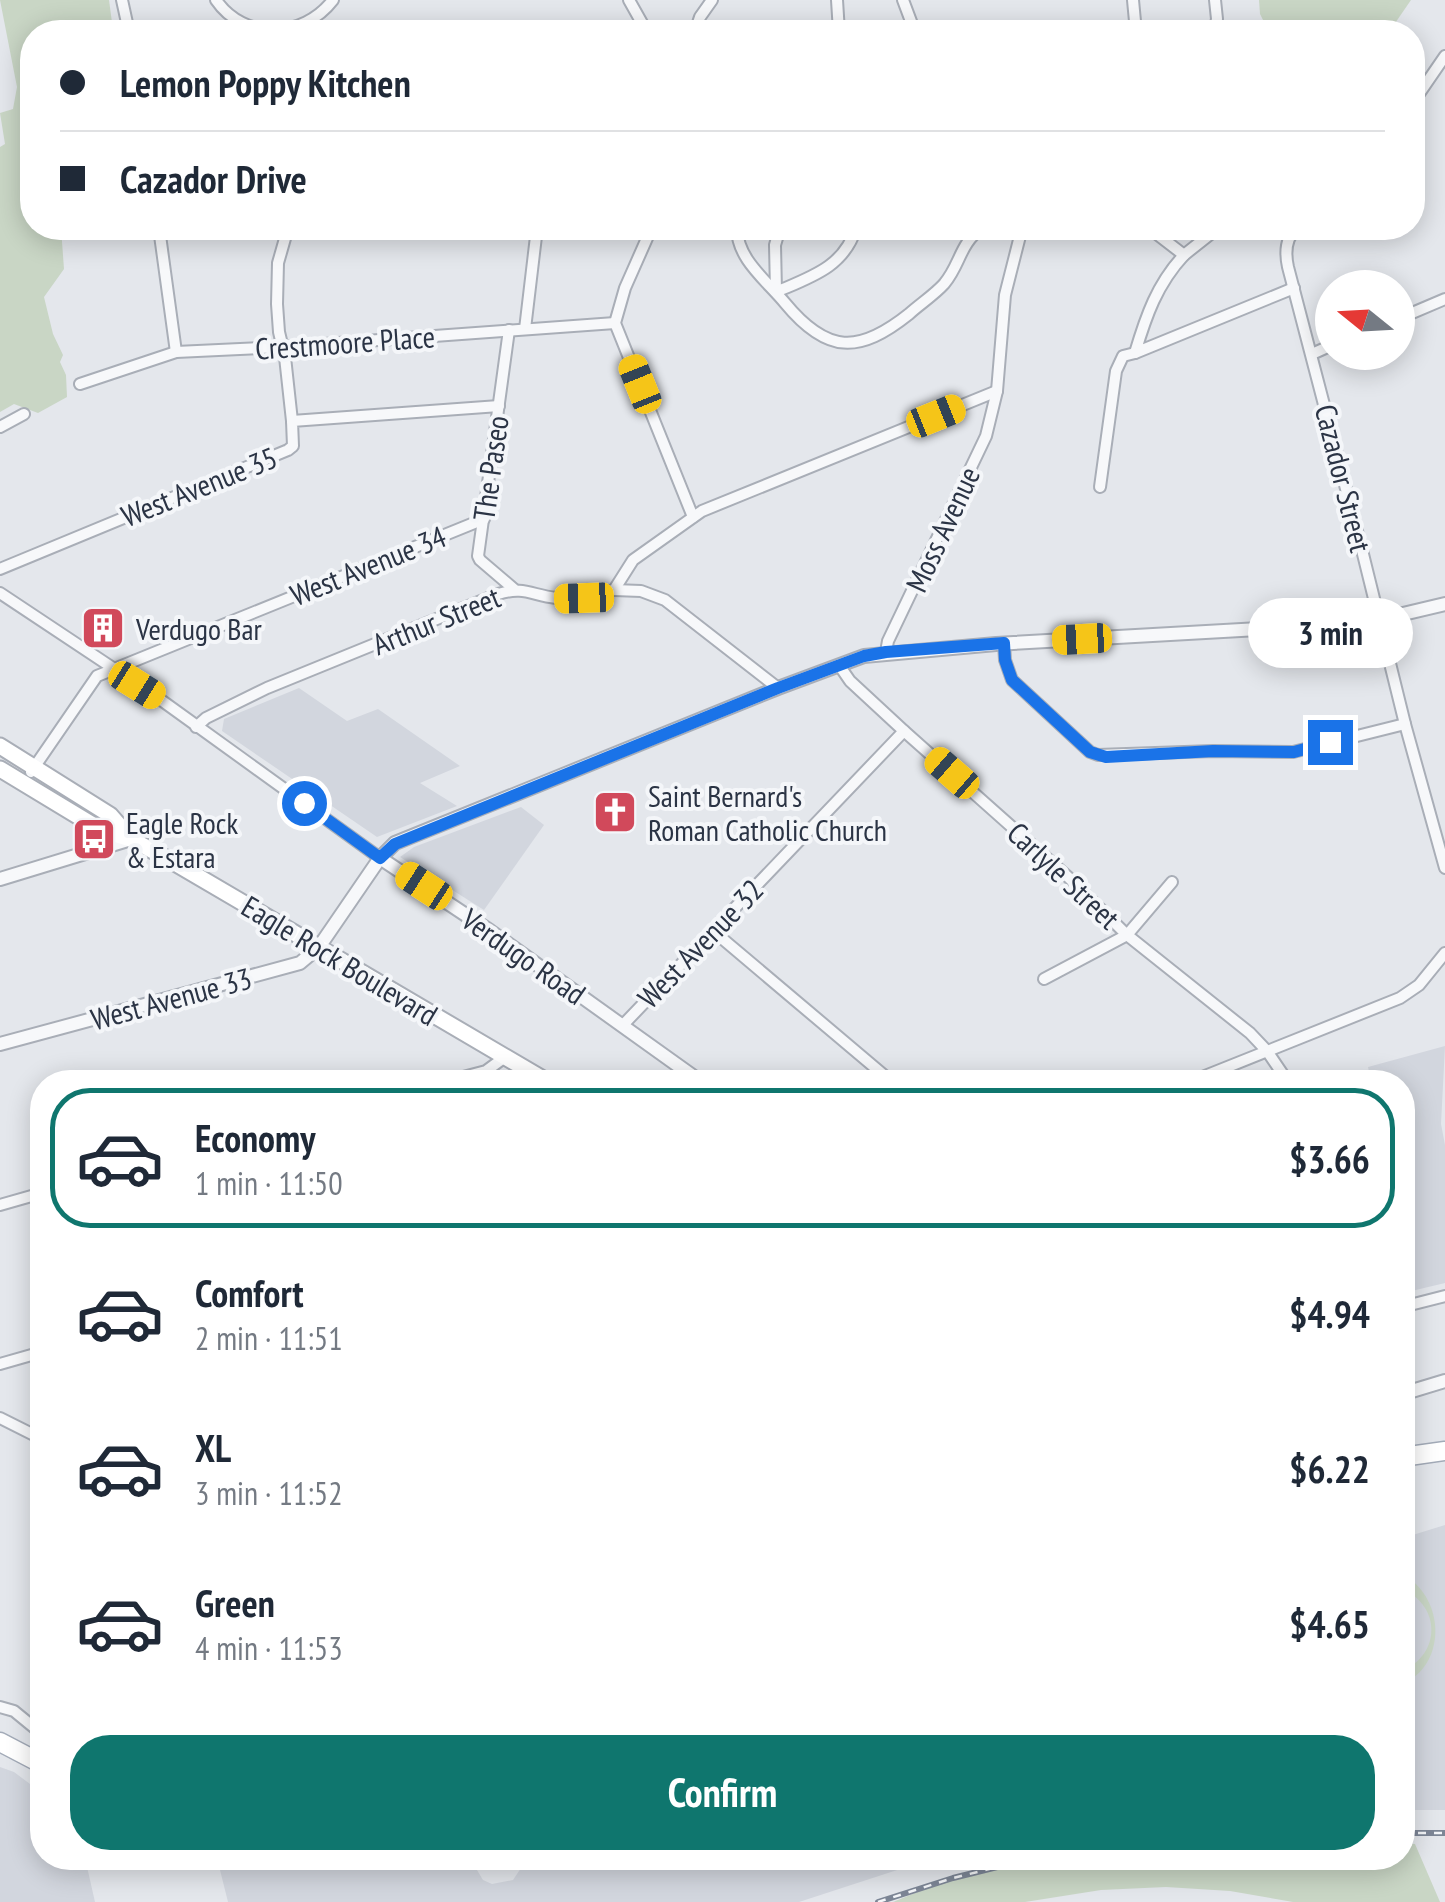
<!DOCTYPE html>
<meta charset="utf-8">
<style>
:root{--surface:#fff;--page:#f2f2f3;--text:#1f2937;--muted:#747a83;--line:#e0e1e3;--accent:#0f766e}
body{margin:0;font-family:"PT Sans Narrow",sans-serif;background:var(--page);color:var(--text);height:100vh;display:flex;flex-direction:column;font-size:38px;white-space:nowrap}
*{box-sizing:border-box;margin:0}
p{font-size:32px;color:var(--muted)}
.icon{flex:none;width:55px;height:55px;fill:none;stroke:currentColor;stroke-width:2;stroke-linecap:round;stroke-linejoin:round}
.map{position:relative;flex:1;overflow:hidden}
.details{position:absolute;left:30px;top:1070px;width:1385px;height:800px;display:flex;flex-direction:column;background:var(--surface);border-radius:40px;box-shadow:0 5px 25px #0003}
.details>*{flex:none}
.banner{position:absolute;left:20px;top:20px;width:1405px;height:220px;border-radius:40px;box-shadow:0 5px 25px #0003;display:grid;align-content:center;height:220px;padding:0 40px;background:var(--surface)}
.needle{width:65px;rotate:288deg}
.fabs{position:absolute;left:1315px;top:270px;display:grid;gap:20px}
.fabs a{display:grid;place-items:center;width:100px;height:100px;border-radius:50%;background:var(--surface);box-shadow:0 5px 25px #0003;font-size:50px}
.end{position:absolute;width:45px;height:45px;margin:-22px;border:12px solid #1a73e8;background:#fff;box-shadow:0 0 0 5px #fff}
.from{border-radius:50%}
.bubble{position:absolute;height:70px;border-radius:35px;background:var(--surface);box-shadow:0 5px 25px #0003;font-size:32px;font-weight:600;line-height:70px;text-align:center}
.car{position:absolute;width:30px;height:60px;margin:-30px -15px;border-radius:12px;box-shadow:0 0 8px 2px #0007;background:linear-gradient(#f5c518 24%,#345 0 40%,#f5c518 0 76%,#345 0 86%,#f5c518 0)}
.banner b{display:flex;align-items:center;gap:35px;height:95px;font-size:38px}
.banner b+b{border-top:2px solid var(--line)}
.banner i{width:25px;height:25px;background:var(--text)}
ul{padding:18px 0 0;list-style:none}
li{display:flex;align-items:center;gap:30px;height:140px;margin:0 20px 15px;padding:0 20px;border:5px solid transparent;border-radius:40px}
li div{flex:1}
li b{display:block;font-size:38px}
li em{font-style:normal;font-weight:600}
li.active{border-color:var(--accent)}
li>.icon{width:90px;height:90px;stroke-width:1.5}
.cta{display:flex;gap:20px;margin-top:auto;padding:20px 40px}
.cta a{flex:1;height:115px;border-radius:40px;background:var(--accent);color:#fff;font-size:40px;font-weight:600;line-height:115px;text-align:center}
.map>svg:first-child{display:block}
</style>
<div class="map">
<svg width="1445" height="1902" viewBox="0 0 1445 1902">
<rect width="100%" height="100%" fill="#e4e7ec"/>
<g fill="#d2d6de">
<polygon points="299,688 347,721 378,709 460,766 420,783 457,806 377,837 222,731 224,719"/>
<polygon points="521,807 544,825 484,910 400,857 414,847"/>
<polygon points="1445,1046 1441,1124 1445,1145 1445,1283 1403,1293 1402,1082 1371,1082 1368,1067"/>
<polygon points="1445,1525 1445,1810 1403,1810 1403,1538"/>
<polygon points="0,1767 14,1772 42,1793 42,1858 85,1858 95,1902 0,1902"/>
<polygon points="217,1858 477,1858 477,1870 483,1880 492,1884 513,1880 525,1862 524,1858 934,1858 799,1902 228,1902"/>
</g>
<g fill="#c9d6c5">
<polygon points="0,0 109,0 113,30 103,32 32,32 32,228 61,228 64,269 44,297 53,334 63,355 60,362 66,375 67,397 38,413 14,404 0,412 0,147 5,144 0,113 13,109 17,87"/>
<polygon points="1259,0 1411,0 1389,32 1283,32 1265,24 1260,14"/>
<path d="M1410 1565 1414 1576 1410 1579C1445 1605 1445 1665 1403 1684V1671C1441 1653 1441 1607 1403 1589V1568Z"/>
<polygon points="1403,1843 1415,1844 1440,1902 1293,1902 1230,1891 1166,1887 1101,1890 1025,1902 893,1902 932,1886 995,1870 1065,1858 1402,1858"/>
</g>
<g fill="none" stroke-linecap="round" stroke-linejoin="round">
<g stroke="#a9aeb7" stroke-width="14">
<g id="minor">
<polyline points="122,0 129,32"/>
<path d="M216 0C244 41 303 39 333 0"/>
<polyline points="629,0 647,32"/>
<polyline points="837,0 839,32"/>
<polyline points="903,0 915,32"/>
<polyline points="1133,0 1136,32"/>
<polyline points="695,32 700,17 712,0"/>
<polyline points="1214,32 1217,19 1215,0"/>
<polyline points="1412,104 1445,56"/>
<polyline points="159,228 176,352"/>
<polyline points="288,228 278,263 277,304 279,332 285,357 292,421"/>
<path d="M737 228C737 259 766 280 785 303 827 354 859 354 909 314 920 304 934 295 944 284 961 264 959 244 982 228"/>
<path d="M1149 228 1184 255C1157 284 1146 316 1135 353L1294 288"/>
<path d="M1297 228C1285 238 1285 253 1288 267L1362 550 1405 724 1445 868"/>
<polyline points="648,236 625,288 615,323 693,517"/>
<polyline points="1184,255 1218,228"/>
<polyline points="776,291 775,245 780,228"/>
<path d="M776 292C811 277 844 267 856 228"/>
<polyline points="1398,319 1445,299"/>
<polyline points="525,329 537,228"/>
<polyline points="509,330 478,556 480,560 514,589"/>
<polyline points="1312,354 1332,345"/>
<polyline points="80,384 176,352 283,347 615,323"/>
<polyline points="0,427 24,414"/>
<polyline points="1100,487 1116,371 1123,356 1135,353"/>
<polyline points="0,569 288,450 293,446 292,421 499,406"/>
<polyline points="614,590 641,591 665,600 778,688"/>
<polyline points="0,593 161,700 380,858"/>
<polyline points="1004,643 1005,660 1012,680 1090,752 1098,755 1213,751 1293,752 1405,724"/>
<polyline points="886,652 888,641 986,436 997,391 1005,295 1022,228"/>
<polyline points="839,665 850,681 904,731 1068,877 1127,935 1250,1033 1267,1051 1288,1082"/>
<path d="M196 727 206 718 267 688 498 594C524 586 531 595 556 598 576 601 594 594 614 590L633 560 702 511 997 391"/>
<polyline points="31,772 97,676 484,519"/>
<polyline points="712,930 892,1082"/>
<polyline points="1044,979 1127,935 1172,882"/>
<polyline points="622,1026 904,731"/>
<polyline points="444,1082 486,1071 505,1057"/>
<polyline points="1190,1082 1400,998 1419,985 1445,953"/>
<polyline points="0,1205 42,1193"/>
<polyline points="1402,1307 1445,1296"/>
<polyline points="0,1364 42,1352"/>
<polyline points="0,1418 42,1439"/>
<polyline points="0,1707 14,1711 42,1734"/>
</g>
</g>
<g stroke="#a9aeb7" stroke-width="16">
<g id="tertiary">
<polyline points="380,858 490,931 701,1082"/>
<polyline points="0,879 131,839"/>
<polyline points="0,1044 300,963 319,947 380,858 395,843 778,688 864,656 996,644 1365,623 1445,604"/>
<polyline points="1402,1394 1445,1381"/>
</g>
</g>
<g stroke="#a9aeb7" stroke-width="19">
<g id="secondary">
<polyline points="0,746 110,815 131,839"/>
<polyline points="0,769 101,830 131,839 175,863 548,1082"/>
</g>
</g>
<g stroke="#a3abb8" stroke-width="21">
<g id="primary">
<polyline points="1402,1457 1445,1451"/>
<polyline points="0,1742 42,1764"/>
</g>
</g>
<use href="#minor" stroke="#f7f8fa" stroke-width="10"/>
<use href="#tertiary" stroke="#f7f8fa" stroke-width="12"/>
<use href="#secondary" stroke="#fff" stroke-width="15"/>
<use href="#primary" stroke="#fff" stroke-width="18"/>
<g stroke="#7d8696" stroke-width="6">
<g id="rail">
<polyline points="1402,1833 1445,1833"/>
<polyline points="878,1902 953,1878 1034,1858"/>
</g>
</g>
<use href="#rail" stroke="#f4f6f9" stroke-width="2.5" stroke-dasharray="8" stroke-linecap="butt"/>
</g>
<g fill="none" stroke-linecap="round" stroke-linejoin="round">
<polyline stroke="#1a73e8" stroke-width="12" points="304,803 380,858 395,844 778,688 864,656 886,652 1004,643 1005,660 1012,680 1090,752 1106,757 1213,751 1294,752 1330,742"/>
</g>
<defs>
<g id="building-square" transform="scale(2.25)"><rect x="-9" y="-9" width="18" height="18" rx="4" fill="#d1495b" stroke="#f4f6f9"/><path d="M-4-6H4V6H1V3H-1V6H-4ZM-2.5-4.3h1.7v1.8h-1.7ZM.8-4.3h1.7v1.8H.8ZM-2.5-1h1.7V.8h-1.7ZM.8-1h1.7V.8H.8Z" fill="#fff"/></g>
<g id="church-square" transform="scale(2.25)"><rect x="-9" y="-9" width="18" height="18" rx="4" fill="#d1495b" stroke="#f4f6f9"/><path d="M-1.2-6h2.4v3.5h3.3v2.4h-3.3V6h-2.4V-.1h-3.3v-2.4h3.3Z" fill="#fff"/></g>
<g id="bus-square" transform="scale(2.25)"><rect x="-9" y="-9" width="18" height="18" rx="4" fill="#d1495b" stroke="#f4f6f9"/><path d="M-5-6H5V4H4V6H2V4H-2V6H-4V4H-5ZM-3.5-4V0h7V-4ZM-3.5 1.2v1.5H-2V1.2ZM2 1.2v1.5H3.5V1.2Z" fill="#fff"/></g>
</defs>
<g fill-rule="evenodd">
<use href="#building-square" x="103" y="628"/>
<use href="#church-square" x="615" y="812"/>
<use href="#bus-square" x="94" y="839"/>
</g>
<g text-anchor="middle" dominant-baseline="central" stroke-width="8" stroke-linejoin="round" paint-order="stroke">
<g font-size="30" fill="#2b3445" stroke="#f4f6f9">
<text transform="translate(345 342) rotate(-4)">Crestmoore Place</text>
<text transform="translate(490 468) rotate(-82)">The Paseo</text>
<text transform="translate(1344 478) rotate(76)">Cazador Street</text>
<text transform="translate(199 486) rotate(-22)">West Avenue 35</text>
<text transform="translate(942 529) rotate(-65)">Moss Avenue</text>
<text transform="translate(368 565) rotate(-22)">West Avenue 34</text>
<text transform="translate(436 620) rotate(-22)">Arthur Street</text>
<text transform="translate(1064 875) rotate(43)">Carlyle Street</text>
<text transform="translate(700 943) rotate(-46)">West Avenue 32</text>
<text transform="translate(524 956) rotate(35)">Verdugo Road</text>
<text transform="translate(340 960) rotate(31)">Eagle Rock Boulevard</text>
<text transform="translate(171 998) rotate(-15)">West Avenue 33</text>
</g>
<g font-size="30" fill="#2b3445" stroke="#f4f6f9" text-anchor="start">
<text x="136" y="628">Verdugo Bar</text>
<text x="648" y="795">Saint Bernard's<tspan x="648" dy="34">Roman Catholic Church</tspan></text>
<text x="126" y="822">Eagle Rock<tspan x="126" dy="34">&amp; Estara</tspan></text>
</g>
</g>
</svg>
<div class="fabs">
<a><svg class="needle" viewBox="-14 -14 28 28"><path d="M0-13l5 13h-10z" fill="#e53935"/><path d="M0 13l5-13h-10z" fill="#747a83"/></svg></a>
</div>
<i class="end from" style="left:304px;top:803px"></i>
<i class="end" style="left:1330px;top:742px"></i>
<div class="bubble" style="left:1248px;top:598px;width:165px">3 min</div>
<i class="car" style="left:640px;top:384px;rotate:338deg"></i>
<i class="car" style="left:936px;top:416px;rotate:68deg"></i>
<i class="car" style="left:584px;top:598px;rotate:268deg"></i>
<i class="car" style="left:1082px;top:639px;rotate:267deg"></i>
<i class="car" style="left:137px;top:685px;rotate:122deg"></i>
<i class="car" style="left:952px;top:773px;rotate:311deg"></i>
<i class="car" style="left:424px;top:886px;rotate:303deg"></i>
<div class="banner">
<b><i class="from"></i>Lemon Poppy Kitchen</b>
<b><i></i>Cazador Drive</b>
</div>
<section class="details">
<ul>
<li class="active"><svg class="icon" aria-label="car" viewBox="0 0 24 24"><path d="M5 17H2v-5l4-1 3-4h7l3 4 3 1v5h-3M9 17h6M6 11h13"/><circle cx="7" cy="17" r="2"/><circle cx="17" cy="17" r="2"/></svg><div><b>Economy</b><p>1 min · 11:50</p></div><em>$3.66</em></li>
<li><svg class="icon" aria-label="car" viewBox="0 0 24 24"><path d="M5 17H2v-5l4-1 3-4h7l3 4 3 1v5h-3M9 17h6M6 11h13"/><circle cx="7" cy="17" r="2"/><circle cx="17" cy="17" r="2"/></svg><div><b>Comfort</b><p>2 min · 11:51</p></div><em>$4.94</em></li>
<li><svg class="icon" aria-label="car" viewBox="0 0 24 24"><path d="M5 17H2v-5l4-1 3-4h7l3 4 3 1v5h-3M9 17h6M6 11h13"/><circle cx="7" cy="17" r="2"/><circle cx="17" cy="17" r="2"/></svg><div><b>XL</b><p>3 min · 11:52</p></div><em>$6.22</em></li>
<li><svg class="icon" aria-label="car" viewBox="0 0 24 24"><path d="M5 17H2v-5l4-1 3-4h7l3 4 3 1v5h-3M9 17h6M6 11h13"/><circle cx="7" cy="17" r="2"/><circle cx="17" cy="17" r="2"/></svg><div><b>Green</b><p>4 min · 11:53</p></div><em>$4.65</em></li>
</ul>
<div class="cta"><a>Confirm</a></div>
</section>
</div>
